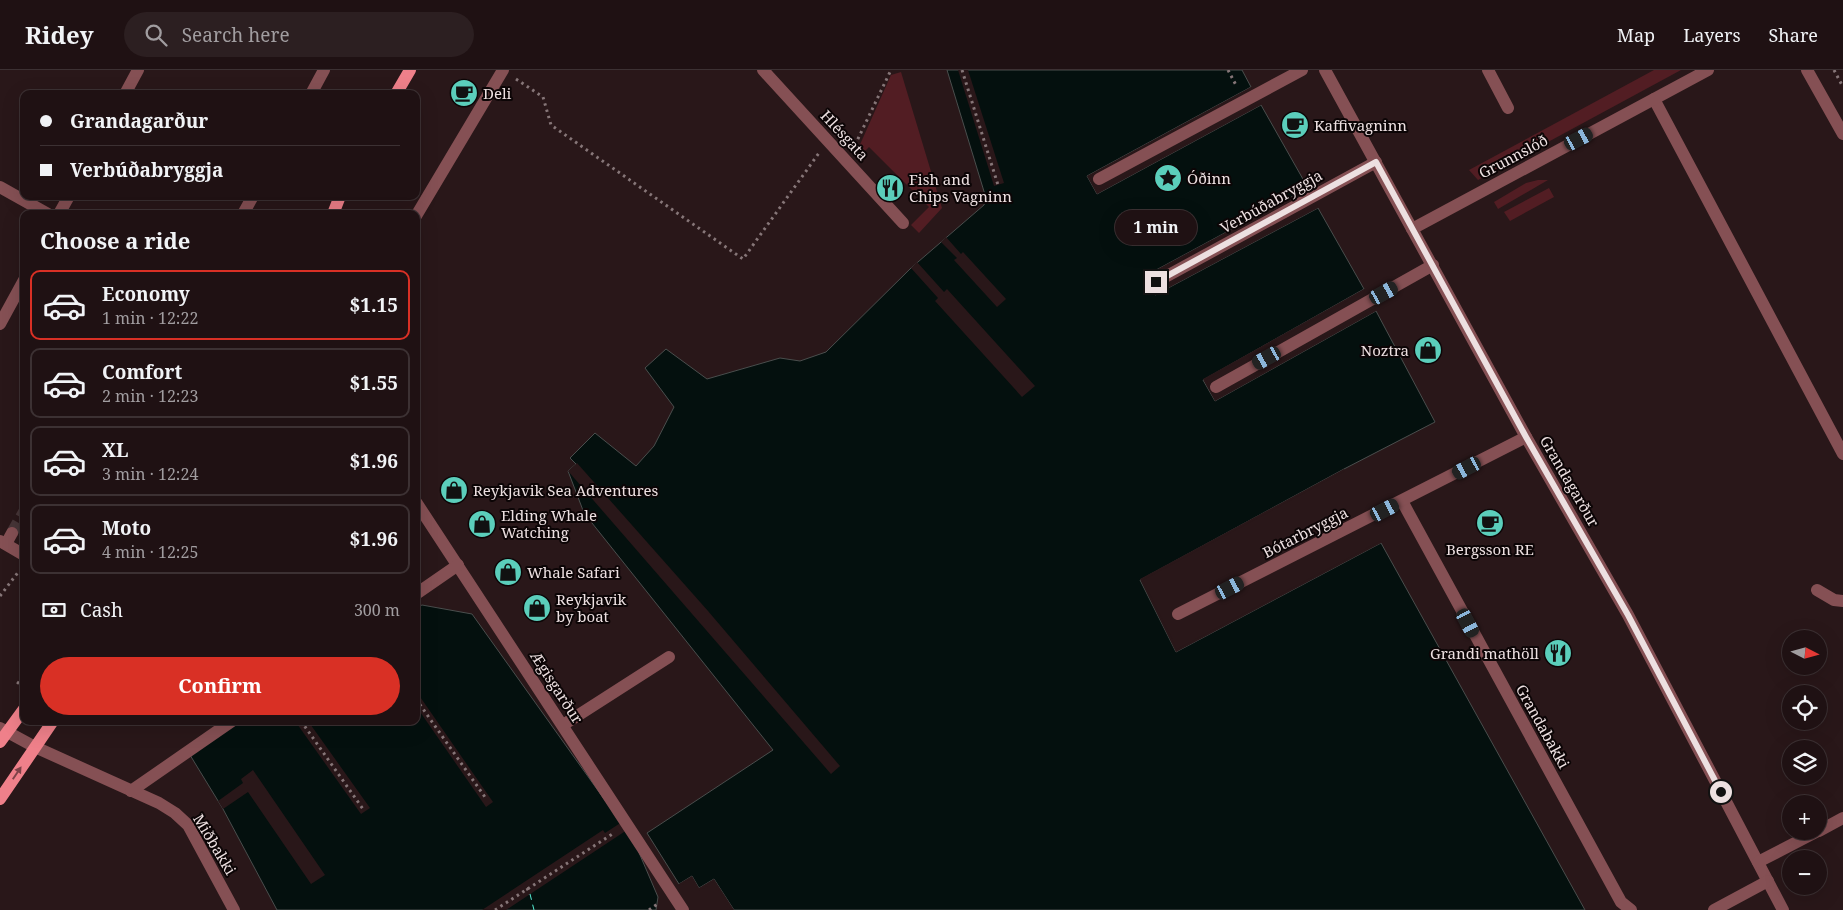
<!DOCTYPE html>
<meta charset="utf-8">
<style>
:root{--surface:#1f1113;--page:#2c1f21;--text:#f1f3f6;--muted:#a19da0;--line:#3c3133;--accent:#d93025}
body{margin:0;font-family:"Noto Serif",serif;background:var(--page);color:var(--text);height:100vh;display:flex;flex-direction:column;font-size:19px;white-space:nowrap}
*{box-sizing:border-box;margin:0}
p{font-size:16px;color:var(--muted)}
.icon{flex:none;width:28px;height:28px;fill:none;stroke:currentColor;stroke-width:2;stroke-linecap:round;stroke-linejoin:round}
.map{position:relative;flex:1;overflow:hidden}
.side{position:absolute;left:20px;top:140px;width:400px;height:515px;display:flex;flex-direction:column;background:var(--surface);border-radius:10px;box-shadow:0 5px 20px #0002,0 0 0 1px var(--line)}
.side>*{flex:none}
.guide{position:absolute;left:20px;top:20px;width:400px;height:110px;border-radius:10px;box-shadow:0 5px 20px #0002,0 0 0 1px var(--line);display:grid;align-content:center;height:110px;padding:0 20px;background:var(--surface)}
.needle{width:32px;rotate:96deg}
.tools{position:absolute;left:1782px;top:560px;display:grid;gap:10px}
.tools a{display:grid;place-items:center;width:45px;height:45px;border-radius:50%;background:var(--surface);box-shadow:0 5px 20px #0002,0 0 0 1px var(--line);font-size:25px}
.end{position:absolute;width:22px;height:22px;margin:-11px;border:6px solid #ede0e1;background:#111;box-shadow:0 0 0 2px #111}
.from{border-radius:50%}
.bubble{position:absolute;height:35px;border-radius:18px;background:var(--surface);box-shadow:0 5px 20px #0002,0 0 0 1px var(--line);font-size:16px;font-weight:700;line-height:35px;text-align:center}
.car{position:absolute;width:15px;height:30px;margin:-15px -8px;border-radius:6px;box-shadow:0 0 4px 1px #0007;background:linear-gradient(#222 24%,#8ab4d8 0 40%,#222 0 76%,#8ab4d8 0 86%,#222 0)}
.guide b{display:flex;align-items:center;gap:18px;height:48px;font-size:19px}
.guide b+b{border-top:1px solid var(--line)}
.guide i{width:12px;height:12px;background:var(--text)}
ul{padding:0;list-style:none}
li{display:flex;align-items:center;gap:15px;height:70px;margin:0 10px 8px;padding:0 10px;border:2px solid var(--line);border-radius:10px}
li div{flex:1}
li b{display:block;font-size:19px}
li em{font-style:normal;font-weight:700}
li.on{border-color:var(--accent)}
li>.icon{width:45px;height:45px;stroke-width:1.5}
h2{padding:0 20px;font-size:22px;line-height:60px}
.pay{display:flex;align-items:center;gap:12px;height:55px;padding:0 20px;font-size:19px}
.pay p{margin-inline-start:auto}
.button{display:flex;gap:10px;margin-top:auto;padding:10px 20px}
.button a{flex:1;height:58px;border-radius:30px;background:var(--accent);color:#fff;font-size:20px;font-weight:700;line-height:58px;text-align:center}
header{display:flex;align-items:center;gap:30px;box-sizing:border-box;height:70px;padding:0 25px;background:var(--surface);border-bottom:1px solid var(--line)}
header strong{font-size:24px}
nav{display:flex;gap:28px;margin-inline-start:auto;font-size:18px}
.search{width:350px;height:45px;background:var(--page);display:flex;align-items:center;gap:12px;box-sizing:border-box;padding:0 18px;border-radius:28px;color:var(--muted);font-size:19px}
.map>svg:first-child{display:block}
</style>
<header>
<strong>Ridey</strong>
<div class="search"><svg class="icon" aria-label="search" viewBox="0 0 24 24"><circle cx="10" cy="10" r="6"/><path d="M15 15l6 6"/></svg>Search here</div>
<nav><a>Map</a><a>Layers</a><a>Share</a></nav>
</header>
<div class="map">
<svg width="1843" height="840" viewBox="0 0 1843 840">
<rect width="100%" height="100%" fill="#291719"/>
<g fill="#521d23">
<polygon points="1654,0 1681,0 1478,110 1469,100"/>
<polygon points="901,2 942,138 919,163 911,155 929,137 869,77 862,84 858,79 891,5"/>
<polygon points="1538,110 1548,110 1498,139 1494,132 1526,113"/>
<polygon points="1549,118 1554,127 1510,151 1504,142"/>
</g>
<g fill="#04100e" stroke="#4a4e4d">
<polygon points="947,0 1242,0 1251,17 1087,106 1097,124 1261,35 1308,118 1145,206 1155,225 1318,138 1364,219 1203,310 1215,331 1376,241 1435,352 1344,399 1140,510 1176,582 1381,473 1585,840 734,840 714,809 699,818 692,806 679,814 647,763 773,680 584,443 568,401 576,394 570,388 595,363 636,396 654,376 674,337 645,298 666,279 707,309 780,288 800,291 826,282 911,198 984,135 986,128"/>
<polygon points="422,535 472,544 634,771 658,827 656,840 277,840 223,739 190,685 238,651 416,651 416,538"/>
</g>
<g fill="#291719">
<polygon points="958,0 968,0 1004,113 994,116"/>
<polygon points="1251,17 1252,19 1090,107 1098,121 1260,33 1261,35 1097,124 1087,106"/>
<polygon points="1308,118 1309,121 1149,207 1156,222 1317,135 1318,138 1155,225 1145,206"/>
<polygon points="946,167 961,184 963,182 1006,229 997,237 954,190 957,188 941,172"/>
<polygon points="917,192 944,222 947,219 1035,316 1022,327 935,231 938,228 911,198"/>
<polygon points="1364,219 1365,221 1206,310 1216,328 1375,238 1376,241 1215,331 1203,309"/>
<polygon points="577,393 708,541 840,696 831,704 568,401"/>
<polygon points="1344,399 1345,401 1143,510 1177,579 1380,471 1381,473 1176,582 1140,509"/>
<polygon points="416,621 493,732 486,737 416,636"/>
<polygon points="295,651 308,651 370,738 361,744"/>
<polygon points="253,700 325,805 311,814 248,722 223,739 218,731 243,713 241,709"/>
<polygon points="622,752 627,760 506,840 482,840 603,760 605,763"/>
<polygon points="692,806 699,818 714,809 734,840 731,840 713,812 700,821 691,809 680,816 677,815"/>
</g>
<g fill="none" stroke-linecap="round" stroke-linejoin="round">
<polyline stroke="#56edd5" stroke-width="1" stroke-dasharray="6 5" stroke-linecap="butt" points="530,824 534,840"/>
<polyline stroke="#463537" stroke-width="12" stroke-dasharray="12 6" stroke-linecap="butt" points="12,463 24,442"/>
<g stroke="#867678" stroke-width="3" stroke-dasharray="2.5 4" stroke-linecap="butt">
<polyline points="962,0 998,115"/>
<polyline points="1228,0 1237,17"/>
<polyline points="1834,0 1843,17"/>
<polyline points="516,9 543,27 551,55 743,189 819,83"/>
<polyline points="855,75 891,0"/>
<polyline points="0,526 19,501"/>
<polyline points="17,612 24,617"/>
<polyline points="416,629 487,730"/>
<polyline points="301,651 363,739"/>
<polyline points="527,818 530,824"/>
<polyline points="495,840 614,763"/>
<polyline points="649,840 659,833"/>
</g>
<g stroke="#855054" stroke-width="12">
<polyline points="763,0 903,153"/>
<polyline points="1325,0 1526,367 1628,545 1783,840"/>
<polyline points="1488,0 1508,38"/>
<polyline points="1807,0 1843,64"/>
<polyline points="125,24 138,0"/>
<polyline points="311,24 324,0"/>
<polyline points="1654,29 1843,384"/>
<polyline points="1099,109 1302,0"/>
<polyline points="0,117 48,144"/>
<polyline points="59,144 69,126"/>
<polyline points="243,144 253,126"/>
<polyline points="416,146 503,0"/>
<polyline points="1412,159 1708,0"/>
<polyline points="1156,212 1376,92"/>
<polyline points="0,254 24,210"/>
<polyline points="1216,317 1433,195"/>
<polyline points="1402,431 1621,832 1631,840"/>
<polyline points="416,432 683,840"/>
<polyline points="0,471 24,485"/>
<polyline points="6,474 12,463"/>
<polyline points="1817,520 1834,530 1843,531"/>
<polyline points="416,524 458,495"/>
<polyline points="1178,544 1526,367"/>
<polyline points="563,655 669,587"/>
<polyline points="0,658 35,677 159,733 175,743 188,755 234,840"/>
<polyline points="131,721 232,651"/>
<polyline points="1819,761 1843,748"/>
<polyline points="1758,792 1818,761"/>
<polyline points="1714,840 1768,811"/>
</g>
<g stroke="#ef808a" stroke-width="12">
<polyline points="396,24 410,0"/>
<polyline points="333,144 340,126"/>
<polyline points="0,672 24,639"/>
<polyline points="0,729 53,651"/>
</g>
</g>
<defs><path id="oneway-solid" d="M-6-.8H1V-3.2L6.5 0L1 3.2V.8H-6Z" transform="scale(1.25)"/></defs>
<use fill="#7e4248" href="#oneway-solid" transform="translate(17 703) rotate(-56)"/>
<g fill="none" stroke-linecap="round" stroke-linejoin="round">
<polyline stroke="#ede0e1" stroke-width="6" points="1156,212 1376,92 1526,367 1628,545 1721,722"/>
</g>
<defs>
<g id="cafe-disc" transform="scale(1.4375)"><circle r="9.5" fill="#5bcebb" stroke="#0c0506"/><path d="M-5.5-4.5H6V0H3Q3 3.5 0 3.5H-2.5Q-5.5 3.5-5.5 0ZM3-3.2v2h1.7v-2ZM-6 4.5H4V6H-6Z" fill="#111"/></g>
<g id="sight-disc" transform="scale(1.4375)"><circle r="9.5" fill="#5bcebb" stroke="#0c0506"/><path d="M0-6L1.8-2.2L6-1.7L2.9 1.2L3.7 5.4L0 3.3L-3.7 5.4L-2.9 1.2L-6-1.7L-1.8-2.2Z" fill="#111"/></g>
<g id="restaurant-disc" transform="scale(1.4375)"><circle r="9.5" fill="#5bcebb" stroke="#0c0506"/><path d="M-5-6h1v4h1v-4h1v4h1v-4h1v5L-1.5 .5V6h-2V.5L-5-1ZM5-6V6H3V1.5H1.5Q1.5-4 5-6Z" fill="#111"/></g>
<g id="shop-disc" transform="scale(1.4375)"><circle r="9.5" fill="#5bcebb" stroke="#0c0506"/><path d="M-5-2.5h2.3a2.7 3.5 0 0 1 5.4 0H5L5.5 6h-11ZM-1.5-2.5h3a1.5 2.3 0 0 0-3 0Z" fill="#111"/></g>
</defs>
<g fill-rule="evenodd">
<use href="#cafe-disc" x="464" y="23"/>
<use href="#cafe-disc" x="1295" y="55"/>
<use href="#sight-disc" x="1168" y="108"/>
<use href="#restaurant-disc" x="890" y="118"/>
<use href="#shop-disc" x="1428" y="280"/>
<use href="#shop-disc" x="454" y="420"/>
<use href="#cafe-disc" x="1490" y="453"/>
<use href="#shop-disc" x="482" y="454"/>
<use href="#shop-disc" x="508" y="502"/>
<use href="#shop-disc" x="537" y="538"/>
<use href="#restaurant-disc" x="1558" y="583"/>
</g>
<g text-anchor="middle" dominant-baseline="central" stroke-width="4" stroke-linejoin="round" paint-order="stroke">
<g font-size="15" fill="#ede0e1" stroke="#0c0506" text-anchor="start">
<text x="483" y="23">Deli</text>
<text x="1314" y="55">Kaffivagninn</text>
<text x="1187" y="108">Óðinn</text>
<text x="909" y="109">Fish and<tspan x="909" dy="17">Chips Vagninn</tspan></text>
<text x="1409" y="280" text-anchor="end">Noztra</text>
<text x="473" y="420">Reykjavik Sea Adventures</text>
<text x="501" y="445">Elding Whale<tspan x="501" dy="17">Watching</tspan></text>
<text x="1490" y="479" text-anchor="middle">Bergsson RE</text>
<text x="527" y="502">Whale Safari</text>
<text x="556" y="529">Reykjavik<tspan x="556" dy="17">by boat</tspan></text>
<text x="1539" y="583" text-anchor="end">Grandi mathöll</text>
</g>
<g font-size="15" fill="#ede0e1" stroke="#0c0506">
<text transform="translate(845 65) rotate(47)">Hlésgata</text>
<text transform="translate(1513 86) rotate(-28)">Grunnslóð</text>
<text transform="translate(1271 131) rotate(-29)">Verbúðabryggja</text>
<text transform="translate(1570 411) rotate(60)">Grandagarður</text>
<text transform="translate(1305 462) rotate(-27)">Bótarbryggja</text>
<text transform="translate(557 617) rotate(57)">Ægisgarður</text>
<text transform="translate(1543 656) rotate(61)">Grandabakki</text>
<text transform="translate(215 774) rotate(59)">Miðbakki</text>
</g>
</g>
</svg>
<div class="tools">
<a><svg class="needle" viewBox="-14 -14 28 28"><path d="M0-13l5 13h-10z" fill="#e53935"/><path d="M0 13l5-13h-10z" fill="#a19da0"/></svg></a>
<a><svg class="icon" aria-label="locate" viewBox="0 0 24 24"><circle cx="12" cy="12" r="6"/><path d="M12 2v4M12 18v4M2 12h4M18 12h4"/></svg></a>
<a><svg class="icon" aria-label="layers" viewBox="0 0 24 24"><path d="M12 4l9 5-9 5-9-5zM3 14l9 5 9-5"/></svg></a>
<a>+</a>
<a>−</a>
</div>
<i class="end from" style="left:1721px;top:722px"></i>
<i class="end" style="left:1156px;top:212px"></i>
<div class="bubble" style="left:1115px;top:140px;width:82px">1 min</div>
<i class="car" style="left:1579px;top:69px;rotate:62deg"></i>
<i class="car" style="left:1384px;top:223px;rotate:61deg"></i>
<i class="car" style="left:1267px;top:288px;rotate:241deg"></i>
<i class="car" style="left:1467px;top:398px;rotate:242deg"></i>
<i class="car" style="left:1385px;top:440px;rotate:63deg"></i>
<i class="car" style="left:1230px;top:518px;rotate:63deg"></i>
<i class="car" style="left:1468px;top:553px;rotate:152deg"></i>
<div class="guide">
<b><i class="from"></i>Grandagarður</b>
<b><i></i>Verbúðabryggja</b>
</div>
<section class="side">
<h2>Choose a ride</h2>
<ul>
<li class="on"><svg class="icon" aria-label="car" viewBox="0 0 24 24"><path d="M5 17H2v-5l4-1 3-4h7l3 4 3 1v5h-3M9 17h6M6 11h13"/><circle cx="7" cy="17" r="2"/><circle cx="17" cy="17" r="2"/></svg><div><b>Economy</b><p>1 min · 12:22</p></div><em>$1.15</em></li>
<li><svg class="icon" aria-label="car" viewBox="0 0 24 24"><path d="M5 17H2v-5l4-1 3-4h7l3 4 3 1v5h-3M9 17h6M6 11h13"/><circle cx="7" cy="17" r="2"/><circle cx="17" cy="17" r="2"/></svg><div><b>Comfort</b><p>2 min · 12:23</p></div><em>$1.55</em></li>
<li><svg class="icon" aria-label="car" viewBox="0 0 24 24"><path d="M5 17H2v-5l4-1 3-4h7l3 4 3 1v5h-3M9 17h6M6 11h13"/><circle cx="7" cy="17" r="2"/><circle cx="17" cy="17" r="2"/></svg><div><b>XL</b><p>3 min · 12:24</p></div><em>$1.96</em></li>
<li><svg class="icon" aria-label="car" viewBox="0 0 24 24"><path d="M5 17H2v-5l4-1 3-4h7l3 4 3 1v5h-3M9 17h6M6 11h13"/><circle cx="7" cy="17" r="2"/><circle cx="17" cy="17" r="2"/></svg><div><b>Moto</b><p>4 min · 12:25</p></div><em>$1.96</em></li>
</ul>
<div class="pay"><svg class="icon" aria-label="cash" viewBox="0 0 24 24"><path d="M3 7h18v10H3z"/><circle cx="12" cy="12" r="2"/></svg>Cash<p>300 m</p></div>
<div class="button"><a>Confirm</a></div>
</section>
</div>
